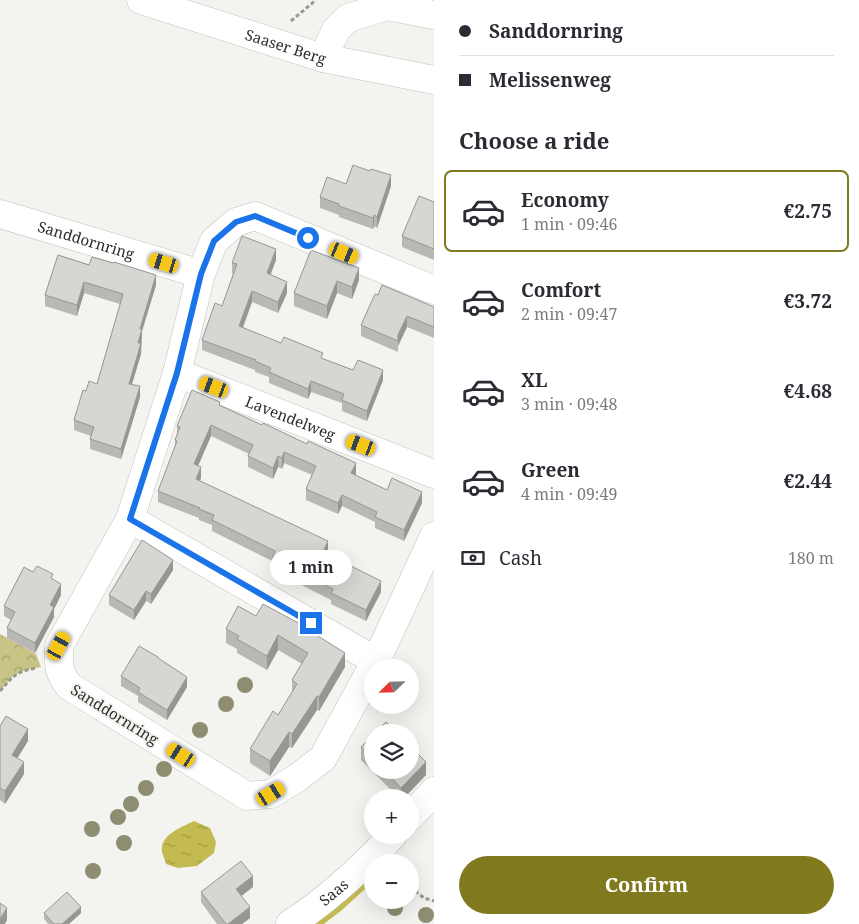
<!DOCTYPE html>
<meta charset="utf-8">
<style>
:root{--surface:#fff;--page:#f2f2f3;--text:#2b2b33;--muted:#7c7c81;--line:#e1e1e2;--accent:#80791e}
body{margin:0;font-family:"Noto Serif",serif;background:var(--page);color:var(--text);height:100vh;display:flex;flex-direction:column;font-size:19px;white-space:nowrap}
*{box-sizing:border-box;margin:0}
p{font-size:16px;color:var(--muted)}
.icon{flex:none;width:28px;height:28px;fill:none;stroke:currentColor;stroke-width:2;stroke-linecap:round;stroke-linejoin:round}
.map{position:relative;flex:1;overflow:hidden}
.side{display:flex;flex-direction:column;background:var(--surface);width:425px}
.side>*{flex:none}
.hud{display:grid;align-content:center;height:110px;padding:0 25px;background:var(--surface)}
.needle{width:32px;rotate:247deg}
.fabs{position:absolute;left:364px;top:659px;display:grid;gap:10px}
.fabs a{display:grid;place-items:center;width:55px;height:55px;border-radius:50%;background:var(--surface);box-shadow:0 5px 20px #0002;font-size:25px}
.end{position:absolute;width:22px;height:22px;margin:-11px;border:6px solid #1a73e8;background:#fff;box-shadow:0 0 0 2px #fff}
.from{border-radius:50%}
.bubble{position:absolute;height:35px;border-radius:18px;background:var(--surface);box-shadow:0 5px 20px #0002;font-size:16px;font-weight:700;line-height:35px;text-align:center}
.car{position:absolute;width:15px;height:30px;margin:-15px -8px;border-radius:6px;box-shadow:0 0 4px 1px #0007;background:linear-gradient(#f5c518 24%,#345 0 40%,#f5c518 0 76%,#345 0 86%,#f5c518 0)}
.hud b{display:flex;align-items:center;gap:18px;height:48px;font-size:19px}
.hud b+b{border-top:1px solid var(--line)}
.hud i{width:12px;height:12px;background:var(--text)}
ul{padding:0;list-style:none}
li{display:flex;align-items:center;gap:15px;height:82px;margin:0 10px 8px;padding:0 15px;border:2px solid transparent;border-radius:8px}
li div{flex:1}
li b{display:block;font-size:19px}
li em{font-style:normal;font-weight:700}
li.current{border-color:var(--accent)}
li>.icon{width:45px;height:45px;stroke-width:1.5}
h2{padding:0 25px;font-size:22px;line-height:60px}
.pay{display:flex;align-items:center;gap:12px;height:55px;padding:0 25px;font-size:19px}
.pay p{margin-inline-start:auto}
.cta{display:flex;gap:10px;margin-top:auto;padding:10px 25px}
.cta a{flex:1;height:58px;border-radius:30px;background:var(--accent);color:#fff;font-size:20px;font-weight:700;line-height:58px;text-align:center}
main{display:flex;flex:1;min-height:0}
.map>svg:first-child{display:block}
</style>
<main>
<div class="map">
<svg width="434" height="924" viewBox="0 0 434 924">
<defs>
<pattern id="park-crowns" width="20" height="18" patternUnits="userSpaceOnUse" patternTransform="scale(1.25)"><rect width="20" height="18" fill="#c8c485"/><path d="M2 6a3 3 0 1 1 6 0M12 15a3 3 0 1 1 6 0" fill="none" stroke="#a3a06d"/></pattern>
<pattern id="water-ripples" width="26" height="14" patternUnits="userSpaceOnUse" patternTransform="scale(1.25)"><rect width="26" height="14" fill="#c3bb52"/><path d="M2 4q2-2 4 0t4 0M15 11q2-2 4 0t4 0" fill="none" stroke="#9f9844"/></pattern>
</defs>
<rect width="100%" height="100%" fill="#f3f3ef"/>
<polygon fill="url(#park-crowns)" points="0,634 36,654 41,667 22,671 12,677 0,691"/>
<path fill="url(#water-ripples)" d="M194 821 210 828 216 842 214 853 197 866 178 868 166 864C165 860 163 856 162 852 159 835 182 827 194 821Z"/>
<g fill="none" stroke-linecap="round" stroke-linejoin="round">
<polyline stroke="#c3bb52" stroke-width="7" points="318,924 339,908 372,878"/>
<g stroke="#c2c2be" stroke-width="29">
<g id="minor">
<path id="s1" d="M141 0 323 58 434 80"/>
<polyline points="323,58 336,30 348,18 387,6 434,15"/>
<path id="s2" d="M0 214 201 274"/>
<path id="s3" d="M177 373 434 474"/>
<polyline points="130,519 376,661"/>
<path d="M372 668 323 758 297 778 271 794 247 796 69 686C57 671 59 664 59 646L130 519 177 373 201 274 214 241 236 222 255 216 434 290"/>
<polyline points="373,668 434,536"/>
<polyline points="410,817 434,791"/>
<path id="s4" d="M290 924C329 899 362 868 393 835"/>
</g>
</g>
<g stroke="#989895" stroke-width="3" stroke-dasharray="4 2.5" stroke-linecap="butt">
<polyline points="291,21 316,0"/>
<path d="M0 691C14 675 16 672 36 668"/>
<polyline points="410,887 424,898 434,901"/>
</g>
<use href="#minor" stroke="#fff" stroke-width="28"/>
</g>
<g fill="#8e8c71">
<circle cx="245" cy="685" r="8"/>
<circle cx="226" cy="704" r="8"/>
<circle cx="200" cy="730" r="8"/>
<circle cx="164" cy="769" r="8"/>
<circle cx="146" cy="788" r="8"/>
<circle cx="131" cy="804" r="8"/>
<circle cx="118" cy="817" r="8"/>
<circle cx="92" cy="829" r="8"/>
<circle cx="124" cy="843" r="8"/>
<circle cx="93" cy="871" r="8"/>
<circle cx="395" cy="908" r="8"/>
<circle cx="426" cy="915" r="8"/>
</g>
<g fill="#b8b8b5">
<polygon points="346,184 391,186 377,228 374,226 373,229 339,217 339,215 320,208 320,197"/>
<polygon points="434,202 434,260 402,247 402,236"/>
<polygon points="58,255 156,285 142,331 141,354 132,384 140,397 121,459 90,449 90,439 91,436 74,430 74,420 86,391 97,384 120,304 84,293 77,316 45,306 45,295"/>
<polygon points="276,260 271,274 287,293 278,313 252,302 243,328 281,343 353,370 383,380 367,421 342,411 342,403 311,392 308,399 269,383 269,377 255,372 255,370 202,350 202,340 222,306 233,274 232,273 232,263"/>
<polygon points="359,268 359,280 352,299 337,293 327,319 294,306 294,293"/>
<polygon points="378,295 434,307 434,338 407,327 398,346 398,352 361,336 361,325"/>
<polygon points="220,405 356,474 355,475 387,490 422,503 404,541 375,528 375,522 342,506 338,514 306,500 306,489 312,475 284,463 282,469 278,467 273,479 248,467 248,456 249,454 211,436 198,466 201,478 200,481 328,552 327,554 381,592 366,621 331,604 331,600 272,570 272,561 212,531 212,525 199,520 199,518 158,502 158,491 175,448 175,440 177,436 177,426"/>
<polygon points="173,570 151,604 146,601 134,620 109,605 109,595"/>
<polygon points="33,572 53,579 61,595 54,609 54,617 35,653 7,638 7,628 11,620 4,616 4,606"/>
<polygon points="256,616 320,638 345,667 319,711 317,710 292,748 289,747 270,776 250,763 250,749 278,715 292,693 292,680 302,664 278,650 267,670 237,653 237,649 226,643 226,629"/>
<polygon points="158,659 187,687 167,720 138,702 138,696 121,686 121,676"/>
<polygon points="0,726 28,741 17,758 24,774 5,804 0,800"/>
<polygon points="372,736 372,770 410,770 426,775 404,798 399,798 361,760 361,747"/>
<polygon points="253,887 241,896 250,918 242,924 217,924 201,902 201,892"/>
<polygon points="44,913 81,913 69,924 48,924 44,919"/>
</g>
<g fill="#969693">
<polygon points="391,175 391,186 377,228 377,217"/>
<polygon points="374,215 374,226 373,229 373,218"/>
<polygon points="276,249 276,260 267,283 267,273"/>
<polygon points="359,268 359,280 352,299 352,287"/>
<polygon points="156,275 156,285 142,331 141,354 129,394 129,384 138,343 140,329"/>
<polygon points="337,281 337,293 327,319 327,306"/>
<polygon points="84,282 84,293 77,316 77,305"/>
<polygon points="287,282 287,293 278,313 278,302"/>
<polygon points="252,291 252,302 239,337 239,326"/>
<polygon points="407,316 407,327 398,346 398,335"/>
<polygon points="383,370 383,380 367,421 367,411"/>
<polygon points="311,381 311,392 308,399 308,389"/>
<polygon points="140,386 140,397 121,459 121,449"/>
<polygon points="211,425 211,436 194,475 194,464"/>
<polygon points="284,452 284,463 282,469 282,458"/>
<polygon points="278,456 278,467 273,479 273,468"/>
<polygon points="356,463 356,474 351,484 351,473"/>
<polygon points="201,467 201,478 196,490 196,479"/>
<polygon points="422,492 422,503 404,541 404,530"/>
<polygon points="342,495 342,506 338,514 338,503"/>
<polygon points="328,541 328,552 323,563 323,552"/>
<polygon points="173,560 173,570 151,604 151,594"/>
<polygon points="381,581 381,592 366,621 366,610"/>
<polygon points="61,584 61,595 54,609 54,617 35,653 35,643 50,605"/>
<polygon points="146,591 146,601 134,620 134,610"/>
<polygon points="278,635 278,650 267,670 267,656"/>
<polygon points="345,653 345,667 319,711 319,697"/>
<polygon points="187,677 187,687 167,720 167,710"/>
<polygon points="317,696 317,710 292,748 292,734"/>
<polygon points="28,729 28,741 12,767 12,755"/>
<polygon points="289,732 289,747 270,776 270,761"/>
<polygon points="24,762 24,774 5,804 5,791"/>
<polygon points="426,762 426,775 404,798 401,798 401,788"/>
<polygon points="253,876 253,887 236,900 236,889"/>
<polygon points="81,907 81,913 69,924 62,924"/>
<polygon points="250,907 250,918 242,924 228,924"/>
<polygon points="7,908 7,920 5,924 0,924 0,919"/>
</g>
<g fill="#d6d6d2" stroke="#969693">
<polygon points="353,165 370,171 371,169 391,175 377,217 374,215 373,218 339,206 339,204 320,197 327,177 346,184"/>
<polygon points="419,196 434,202 434,249 402,236"/>
<polygon points="242,236 276,249 267,273 287,282 278,302 252,291 239,326 281,343 284,337 323,353 321,358 353,370 358,360 383,370 367,411 342,400 344,394 311,381 308,389 269,372 271,368 255,361 256,360 202,340 215,303 222,306 237,264 232,263"/>
<polygon points="311,250 359,268 352,287 337,281 327,306 294,293"/>
<polygon points="58,255 89,265 92,257 113,263 114,262 156,275 140,329 142,329 138,343 141,343 129,384 140,386 121,449 90,439 94,427 74,420 83,390 86,391 89,381 97,384 123,294 84,282 77,305 45,295"/>
<polygon points="382,285 434,307 434,327 407,316 398,335 398,341 361,325 375,294 378,295"/>
<polygon points="192,390 220,402 219,405 262,425 263,423 307,444 308,441 356,463 351,473 387,490 392,478 422,492 404,530 375,517 377,512 342,495 338,503 306,489 316,466 284,452 282,458 278,456 273,468 248,456 253,445 211,425 194,464 201,467 196,479 328,541 323,552 381,581 366,610 331,593 333,589 272,559 275,551 212,520 214,515 199,509 200,508 158,491 177,441 175,440 180,427 177,426"/>
<polygon points="142,540 173,560 151,594 146,591 134,610 109,595"/>
<polygon points="37,566 53,574 51,578 61,584 50,605 54,607 35,643 7,628 15,612 4,606 24,567 33,572"/>
<polygon points="263,604 304,626 305,624 320,633 318,636 345,653 319,697 317,696 292,734 289,732 270,761 250,749 273,711 278,715 297,684 292,680 308,653 278,635 267,656 237,639 239,636 226,629 238,606 256,616"/>
<polygon points="139,646 158,657 158,658 187,677 167,710 138,692 140,688 121,676"/>
<polygon points="6,716 28,729 12,755 24,762 5,791 0,788 0,726"/>
<polygon points="386,722 397,732 376,732"/>
<polygon points="372,736 372,759 361,747"/>
<polygon points="410,746 426,762 401,788 384,770 410,770"/>
<polygon points="241,861 253,876 236,889 250,907 228,924 226,924 201,892"/>
<polygon points="67,892 81,907 62,924 54,924 44,913"/>
<polygon points="0,903 7,908 0,919"/>
</g>
<g fill="none" stroke-linecap="round" stroke-linejoin="round">
<polyline stroke="#1a73e8" stroke-width="6" points="308,238 255,216 236,222 214,241 201,274 177,373 130,519 311,623"/>
</g>
<g text-anchor="middle" dominant-baseline="central" stroke-width="4" stroke-linejoin="round" paint-order="stroke">
<g font-size="15" fill="#2e2e2c" stroke="#f3f3ef">
<text stroke="none"><textPath href="#s1" startOffset="152">Saaser Berg</textPath></text>
<text stroke="none"><textPath href="#s2" startOffset="90">Sanddornring</textPath></text>
<text stroke="none"><textPath href="#s3" startOffset="122">Lavendelweg</textPath></text>
<text transform="translate(115 714) rotate(32)">Sanddornring</text>
<text stroke="none"><textPath href="#s4" startOffset="54">Saas</textPath></text>
</g>
</g>
</svg>
<div class="fabs">
<a><svg class="needle" viewBox="-14 -14 28 28"><path d="M0-13l5 13h-10z" fill="#e53935"/><path d="M0 13l5-13h-10z" fill="#7c7c81"/></svg></a>
<a><svg class="icon" aria-label="layers" viewBox="0 0 24 24"><path d="M12 4l9 5-9 5-9-5zM3 14l9 5 9-5"/></svg></a>
<a>+</a>
<a>−</a>
</div>
<i class="end from" style="left:308px;top:238px"></i>
<i class="end" style="left:311px;top:623px"></i>
<div class="bubble" style="left:270px;top:550px;width:82px">1 min</div>
<i class="car" style="left:344px;top:253px;rotate:112deg"></i>
<i class="car" style="left:164px;top:263px;rotate:287deg"></i>
<i class="car" style="left:214px;top:387px;rotate:291deg"></i>
<i class="car" style="left:361px;top:445px;rotate:291deg"></i>
<i class="car" style="left:59px;top:646px;rotate:29deg"></i>
<i class="car" style="left:181px;top:755px;rotate:302deg"></i>
<i class="car" style="left:271px;top:794px;rotate:59deg"></i>
</div>
<section class="side">
<div class="hud">
<b><i class="from"></i>Sanddornring</b>
<b><i></i>Melissenweg</b>
</div>
<h2>Choose a ride</h2>
<ul>
<li class="current"><svg class="icon" aria-label="car" viewBox="0 0 24 24"><path d="M5 17H2v-5l4-1 3-4h7l3 4 3 1v5h-3M9 17h6M6 11h13"/><circle cx="7" cy="17" r="2"/><circle cx="17" cy="17" r="2"/></svg><div><b>Economy</b><p>1 min · 09:46</p></div><em>€2.75</em></li>
<li><svg class="icon" aria-label="car" viewBox="0 0 24 24"><path d="M5 17H2v-5l4-1 3-4h7l3 4 3 1v5h-3M9 17h6M6 11h13"/><circle cx="7" cy="17" r="2"/><circle cx="17" cy="17" r="2"/></svg><div><b>Comfort</b><p>2 min · 09:47</p></div><em>€3.72</em></li>
<li><svg class="icon" aria-label="car" viewBox="0 0 24 24"><path d="M5 17H2v-5l4-1 3-4h7l3 4 3 1v5h-3M9 17h6M6 11h13"/><circle cx="7" cy="17" r="2"/><circle cx="17" cy="17" r="2"/></svg><div><b>XL</b><p>3 min · 09:48</p></div><em>€4.68</em></li>
<li><svg class="icon" aria-label="car" viewBox="0 0 24 24"><path d="M5 17H2v-5l4-1 3-4h7l3 4 3 1v5h-3M9 17h6M6 11h13"/><circle cx="7" cy="17" r="2"/><circle cx="17" cy="17" r="2"/></svg><div><b>Green</b><p>4 min · 09:49</p></div><em>€2.44</em></li>
</ul>
<div class="pay"><svg class="icon" aria-label="cash" viewBox="0 0 24 24"><path d="M3 7h18v10H3z"/><circle cx="12" cy="12" r="2"/></svg>Cash<p>180 m</p></div>
<div class="cta"><a>Confirm</a></div>
</section>
</main>
